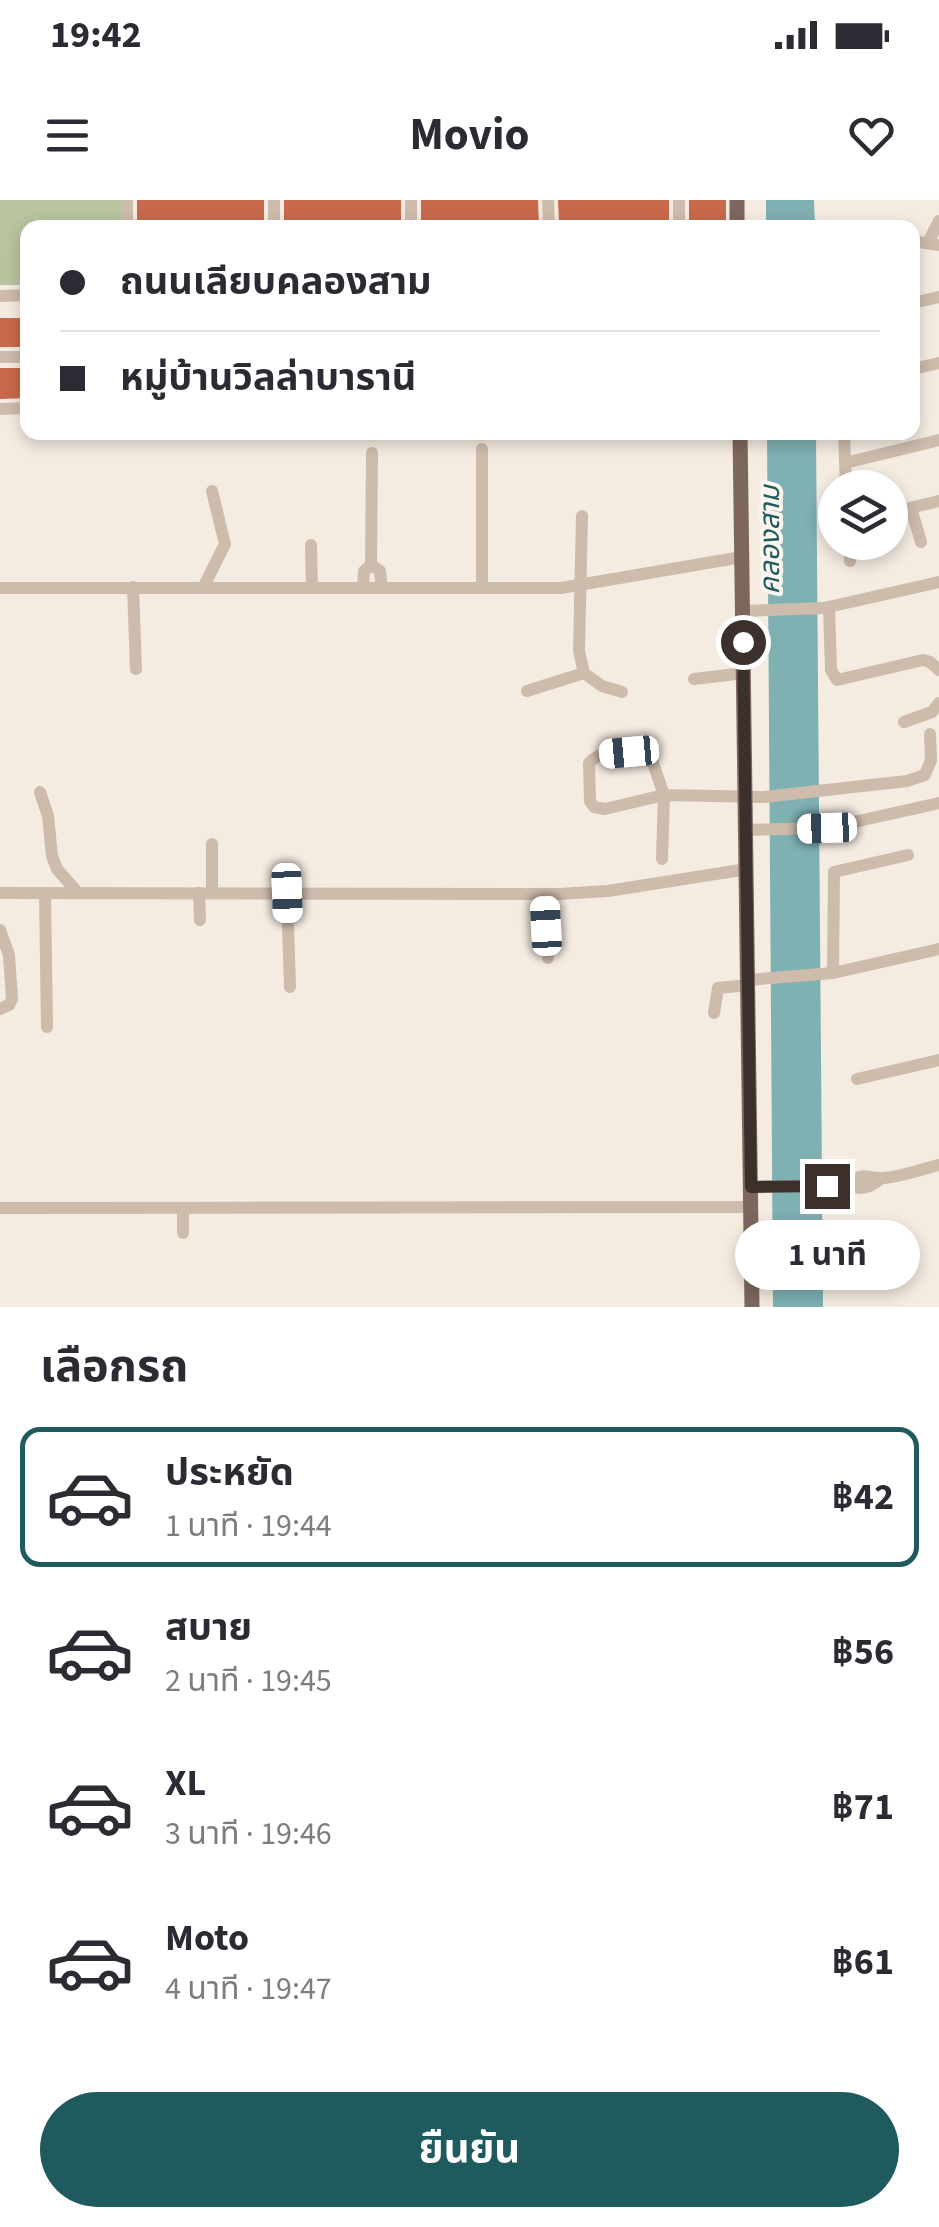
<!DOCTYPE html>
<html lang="th">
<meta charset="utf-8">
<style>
:root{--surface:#fff;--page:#f2f2f3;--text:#2b2b33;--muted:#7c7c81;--line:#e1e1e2;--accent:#1f5a5e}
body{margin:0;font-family:"Source Sans 3","Noto Sans Thai",sans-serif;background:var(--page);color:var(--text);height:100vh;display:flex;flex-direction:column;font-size:38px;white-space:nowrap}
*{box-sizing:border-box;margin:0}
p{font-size:32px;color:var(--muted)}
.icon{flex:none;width:55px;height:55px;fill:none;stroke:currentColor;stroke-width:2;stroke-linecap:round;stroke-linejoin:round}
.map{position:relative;height:1107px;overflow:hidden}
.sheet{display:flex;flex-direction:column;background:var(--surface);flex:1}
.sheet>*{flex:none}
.banner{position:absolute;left:20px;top:20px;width:900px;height:220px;border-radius:20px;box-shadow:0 5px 15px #0003;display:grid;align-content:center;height:220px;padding:0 40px;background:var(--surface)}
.controls{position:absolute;left:818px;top:270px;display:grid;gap:20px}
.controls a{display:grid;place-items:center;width:90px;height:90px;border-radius:50%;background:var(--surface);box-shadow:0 5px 15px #0003;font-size:50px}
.end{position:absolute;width:45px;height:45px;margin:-22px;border:12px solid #3b302b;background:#fff;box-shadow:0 0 0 5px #fff}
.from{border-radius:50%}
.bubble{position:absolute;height:70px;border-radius:35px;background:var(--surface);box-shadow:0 5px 15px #0003;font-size:32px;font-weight:700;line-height:70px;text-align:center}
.car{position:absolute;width:30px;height:60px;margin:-30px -15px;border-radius:12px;box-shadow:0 0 8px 2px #0007;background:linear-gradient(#fff 24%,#345 0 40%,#fff 0 76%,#345 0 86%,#fff 0)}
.banner b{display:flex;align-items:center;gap:35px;height:95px;font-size:38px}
.banner b+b{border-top:2px solid var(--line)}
.banner i{width:25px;height:25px;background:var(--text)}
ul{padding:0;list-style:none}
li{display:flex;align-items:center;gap:30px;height:140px;margin:0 20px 15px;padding:0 20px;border:5px solid transparent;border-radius:20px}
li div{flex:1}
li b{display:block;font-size:38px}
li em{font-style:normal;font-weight:700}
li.on{border-color:var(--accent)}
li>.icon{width:90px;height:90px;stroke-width:1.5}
h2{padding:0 40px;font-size:45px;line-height:120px}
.cta{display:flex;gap:20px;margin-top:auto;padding:20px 40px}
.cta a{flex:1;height:115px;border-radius:60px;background:var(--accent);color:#fff;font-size:40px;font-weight:700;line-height:115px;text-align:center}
.status{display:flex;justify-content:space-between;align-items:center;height:70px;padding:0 50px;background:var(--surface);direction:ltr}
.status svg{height:28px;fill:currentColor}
header{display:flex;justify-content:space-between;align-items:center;height:130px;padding:0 40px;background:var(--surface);font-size:45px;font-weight:700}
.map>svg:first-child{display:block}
</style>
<div class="status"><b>19:42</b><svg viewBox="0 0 49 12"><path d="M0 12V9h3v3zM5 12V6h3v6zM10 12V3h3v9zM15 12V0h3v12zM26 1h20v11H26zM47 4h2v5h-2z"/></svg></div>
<header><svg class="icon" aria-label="menu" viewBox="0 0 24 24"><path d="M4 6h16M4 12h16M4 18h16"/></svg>Movio<svg class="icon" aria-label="heart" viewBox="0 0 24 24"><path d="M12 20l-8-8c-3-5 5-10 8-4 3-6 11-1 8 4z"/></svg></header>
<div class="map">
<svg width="939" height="1107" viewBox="0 0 939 1107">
<rect width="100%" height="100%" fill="#f4ebe1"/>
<polygon fill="#b8c4a0" points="0,0 123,0 123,27 28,28 27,85 0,85"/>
<g fill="#7fb0b2">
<polygon points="766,0 814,0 815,27 766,27"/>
<polygon points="767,233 816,233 823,1107 773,1107"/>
</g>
<g fill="#c8694b">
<rect x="137" y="0" width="127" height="26"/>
<polygon points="284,0 401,0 401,25 284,27"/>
<polygon points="421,0 538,0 539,24 421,24"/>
<polygon points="558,0 669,0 669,24 559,24"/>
<rect x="689" y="0" width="37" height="28"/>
<rect x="0" y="118" width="28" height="29"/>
<polygon points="0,168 28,168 28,198 0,199"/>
</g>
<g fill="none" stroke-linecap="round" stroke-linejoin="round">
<g stroke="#cdbbac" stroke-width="12">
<polyline points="127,0 127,28"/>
<polyline points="274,0 274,28"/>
<polyline points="411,0 411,28"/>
<polyline points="548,0 549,28"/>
<polyline points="679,0 679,28"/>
<polyline points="912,41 939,45"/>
<polyline points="929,41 939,21"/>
<polyline points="0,96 28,95"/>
<polyline points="912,103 939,97"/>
<polyline points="0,157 28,157"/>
<polyline points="912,169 939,163"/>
<polyline points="0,209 28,208"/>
<polyline points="844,232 846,288"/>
<polyline points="845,263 939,240"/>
<polyline points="911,308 921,342"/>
<polyline points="901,310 939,301"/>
<polyline points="582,316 579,451 584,473 602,486 622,492"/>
<polyline points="849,342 850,361"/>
<polyline points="311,345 312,388"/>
<polyline points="371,365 372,253"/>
<polyline points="133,387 136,469"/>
<polyline points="0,388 561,388 742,357"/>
<polyline points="203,388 225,344 212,291"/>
<polyline points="363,388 364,371 371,365 380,371 382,388"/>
<polyline points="482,388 482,249"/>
<polyline points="829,407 831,470 837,480 923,460 930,462 939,470"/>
<polyline points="743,411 824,408 939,382"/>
<polyline points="694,479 744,473"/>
<polyline points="527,491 584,473"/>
<polyline points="904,522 932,512 939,503"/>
<polyline points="40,592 48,616 52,656 57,669 78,693"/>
<polyline points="746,630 827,628 939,603"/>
<path d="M662 659 664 595 653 563C634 551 605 546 589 563L590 601 594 607 605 609 664 595 764 597 907 581 925 575 931 560 930 534"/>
<polyline points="0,693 559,694 608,691 747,669"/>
<polyline points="45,693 47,827"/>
<polyline points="199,693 200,720"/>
<polyline points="212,693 212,644"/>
<polyline points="287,693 290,787"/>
<polyline points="545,694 548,758"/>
<polyline points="0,730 9,755 12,799 9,805 0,809"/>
<polyline points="833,773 834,672 908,655"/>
<polyline points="748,780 833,773 939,749"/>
<polyline points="714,813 718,788 748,785"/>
<polyline points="857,879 939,860"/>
<path d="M847 985C864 970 866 979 883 978 901 977 921 969 939 965"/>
<path d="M751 987 847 985C860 990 869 989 880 979"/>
<polyline points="0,1008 751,1007"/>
<polyline points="183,1008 183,1033"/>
</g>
<g stroke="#7d675c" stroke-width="15">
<polyline points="737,0 737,28"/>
<polyline points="740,232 752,1107"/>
</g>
</g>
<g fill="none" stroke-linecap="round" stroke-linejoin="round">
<polyline stroke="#3b302b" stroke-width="12" points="743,442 751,987 827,986"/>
</g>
<g text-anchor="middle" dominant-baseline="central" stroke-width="8" stroke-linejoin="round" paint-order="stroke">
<g font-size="28" font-style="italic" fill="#1f5a5e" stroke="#fbf5ee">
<text transform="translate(770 340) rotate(-90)">คลองสาม</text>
</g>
</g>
</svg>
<div class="controls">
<a><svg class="icon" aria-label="layers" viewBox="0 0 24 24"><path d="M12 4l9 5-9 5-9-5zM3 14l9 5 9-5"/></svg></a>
</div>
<i class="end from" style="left:743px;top:442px"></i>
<i class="end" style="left:827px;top:986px"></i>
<div class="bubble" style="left:735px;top:1020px;width:185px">1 นาที</div>
<i class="car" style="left:629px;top:552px;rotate:265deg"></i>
<i class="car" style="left:827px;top:628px;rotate:268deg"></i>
<i class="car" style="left:287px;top:693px;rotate:178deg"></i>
<i class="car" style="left:546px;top:726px;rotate:357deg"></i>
<div class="banner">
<b><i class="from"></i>ถนนเลียบคลองสาม</b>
<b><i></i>หมู่บ้านวิลล่าบารานี</b>
</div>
</div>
<section class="sheet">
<h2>เลือกรถ</h2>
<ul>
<li class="on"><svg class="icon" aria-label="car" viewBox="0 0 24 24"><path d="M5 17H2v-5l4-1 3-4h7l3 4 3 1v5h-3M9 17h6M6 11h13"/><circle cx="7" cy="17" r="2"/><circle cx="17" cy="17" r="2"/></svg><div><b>ประหยัด</b><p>1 นาที · 19:44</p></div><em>฿42</em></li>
<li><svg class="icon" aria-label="car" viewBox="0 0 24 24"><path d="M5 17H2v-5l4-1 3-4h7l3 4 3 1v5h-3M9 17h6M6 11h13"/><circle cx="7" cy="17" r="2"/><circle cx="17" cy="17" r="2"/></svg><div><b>สบาย</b><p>2 นาที · 19:45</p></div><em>฿56</em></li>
<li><svg class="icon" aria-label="car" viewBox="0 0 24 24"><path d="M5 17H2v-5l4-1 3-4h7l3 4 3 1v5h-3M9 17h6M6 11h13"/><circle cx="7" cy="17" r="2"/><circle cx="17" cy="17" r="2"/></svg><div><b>XL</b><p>3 นาที · 19:46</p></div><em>฿71</em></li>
<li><svg class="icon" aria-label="car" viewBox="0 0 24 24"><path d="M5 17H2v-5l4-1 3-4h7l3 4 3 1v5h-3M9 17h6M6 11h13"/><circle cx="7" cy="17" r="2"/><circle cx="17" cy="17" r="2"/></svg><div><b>Moto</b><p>4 นาที · 19:47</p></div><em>฿61</em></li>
</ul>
<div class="cta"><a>ยืนยัน</a></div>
</section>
